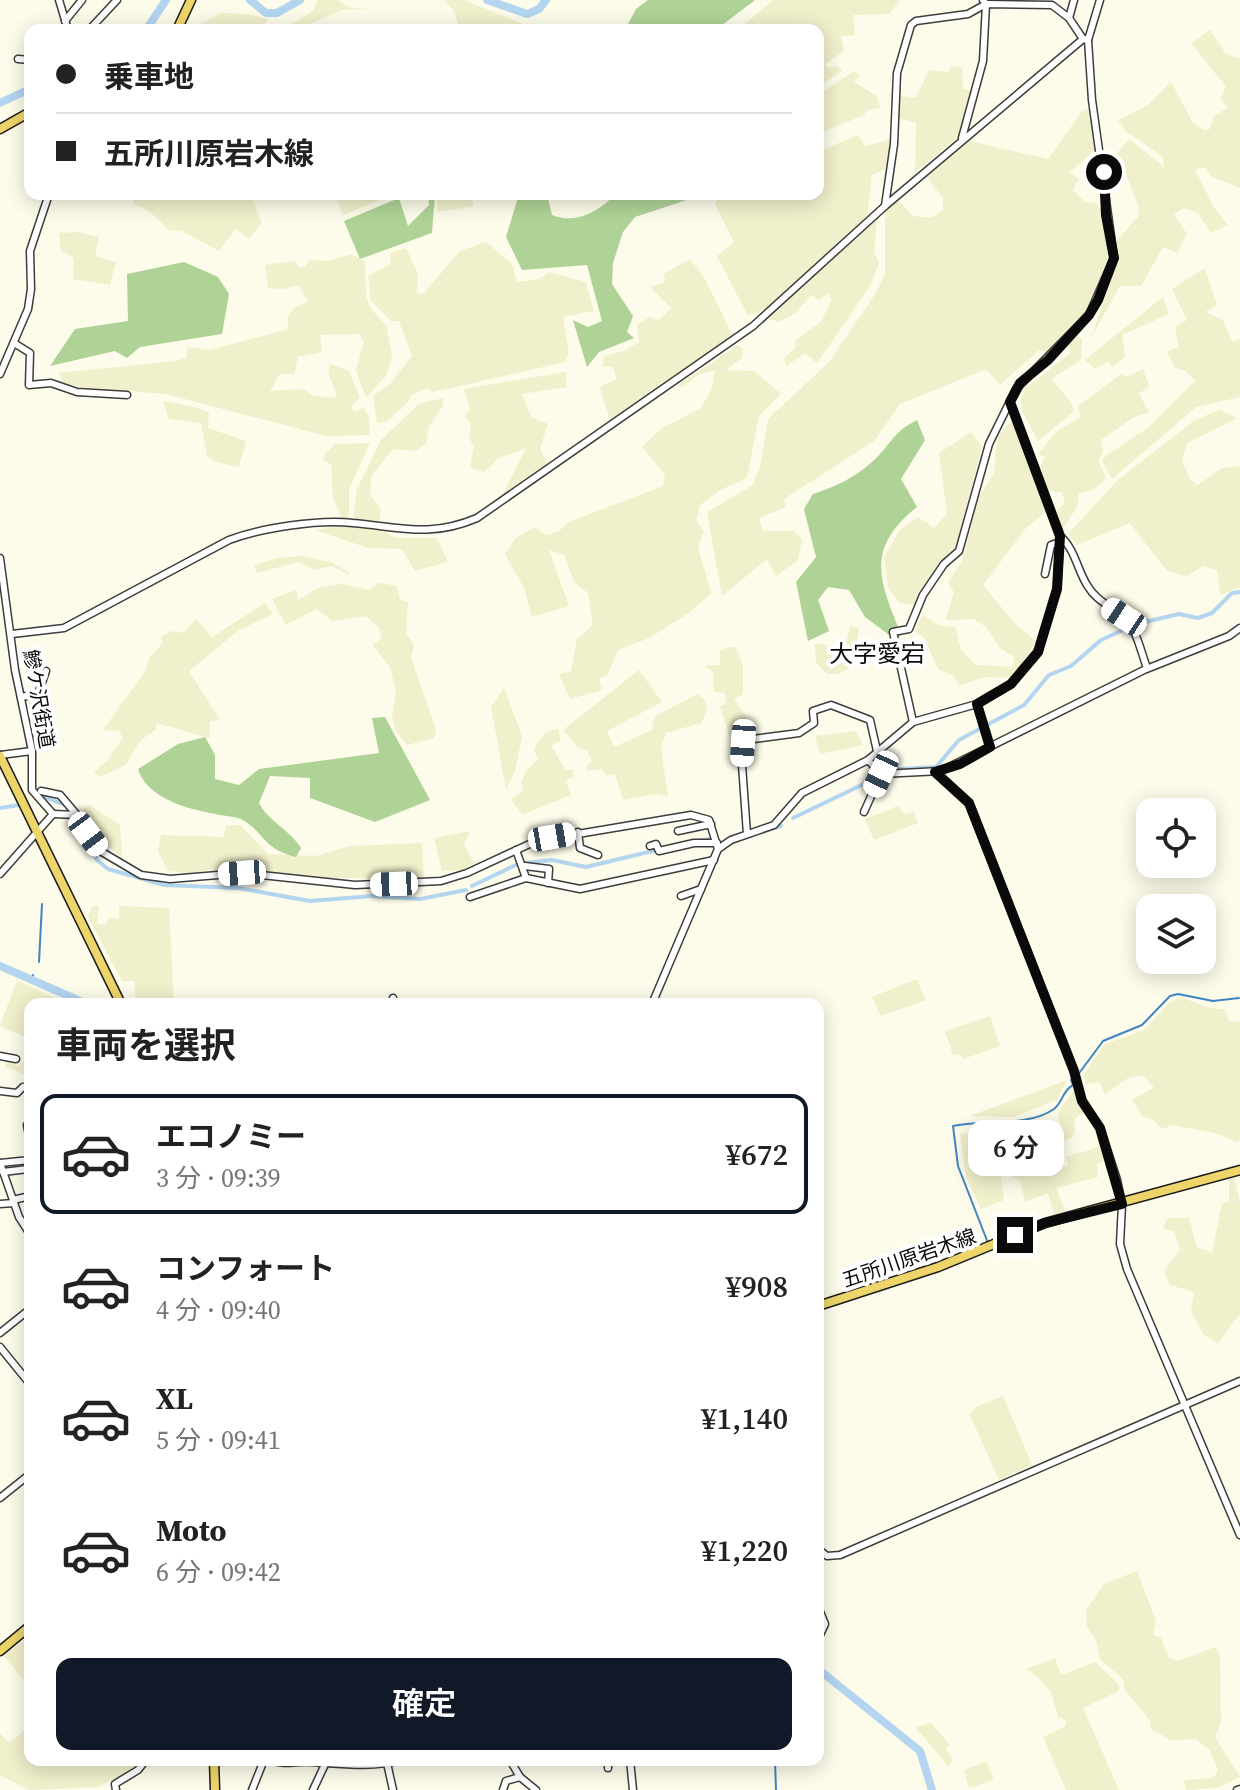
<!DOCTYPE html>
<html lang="ja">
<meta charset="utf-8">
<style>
:root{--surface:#fff;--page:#f6f6f6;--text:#222;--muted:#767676;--line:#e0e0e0;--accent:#111827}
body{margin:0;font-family:"Source Serif 4","Noto Sans JP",serif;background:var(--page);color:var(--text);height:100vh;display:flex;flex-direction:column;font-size:30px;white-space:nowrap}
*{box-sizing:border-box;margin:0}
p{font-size:26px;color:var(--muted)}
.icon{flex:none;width:44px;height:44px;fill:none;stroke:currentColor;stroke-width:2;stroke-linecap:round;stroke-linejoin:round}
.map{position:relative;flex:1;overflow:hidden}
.panel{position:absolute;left:24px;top:998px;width:800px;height:768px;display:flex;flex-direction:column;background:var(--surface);border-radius:16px;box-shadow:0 4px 20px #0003}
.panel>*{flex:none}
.banner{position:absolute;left:24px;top:24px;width:800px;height:176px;border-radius:16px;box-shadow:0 4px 20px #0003;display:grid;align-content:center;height:176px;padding:0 32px;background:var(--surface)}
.fabs{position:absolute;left:1136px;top:798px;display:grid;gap:16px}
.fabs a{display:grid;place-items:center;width:80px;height:80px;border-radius:16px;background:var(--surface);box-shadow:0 4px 20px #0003;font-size:40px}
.end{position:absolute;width:36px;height:36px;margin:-18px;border:10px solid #0a0a0a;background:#fff;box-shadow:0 0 0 4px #fff}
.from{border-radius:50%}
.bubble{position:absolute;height:56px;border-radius:16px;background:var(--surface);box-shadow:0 4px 20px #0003;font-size:26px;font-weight:600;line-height:56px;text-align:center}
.car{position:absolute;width:24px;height:48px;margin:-24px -12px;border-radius:10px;box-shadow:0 0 6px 2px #0007;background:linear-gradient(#fff 24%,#345 0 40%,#fff 0 76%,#345 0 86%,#fff 0)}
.banner b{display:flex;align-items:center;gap:28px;height:76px;font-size:30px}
.banner b+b{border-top:2px solid var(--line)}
.banner i{width:20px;height:20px;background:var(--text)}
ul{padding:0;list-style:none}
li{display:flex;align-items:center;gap:24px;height:120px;margin:0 16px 12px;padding:0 16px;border:4px solid transparent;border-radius:16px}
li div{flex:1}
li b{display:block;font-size:30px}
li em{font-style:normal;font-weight:600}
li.selected{border-color:var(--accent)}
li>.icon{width:72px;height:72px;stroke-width:1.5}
h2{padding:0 32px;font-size:36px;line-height:96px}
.cta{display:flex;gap:16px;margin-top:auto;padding:16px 32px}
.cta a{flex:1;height:92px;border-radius:16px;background:var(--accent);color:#fff;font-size:32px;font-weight:600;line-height:92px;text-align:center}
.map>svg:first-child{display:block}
</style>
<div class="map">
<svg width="1240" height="1790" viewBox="0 0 1240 1790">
<rect width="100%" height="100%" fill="#fdfbe9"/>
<g fill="#f1f0cc">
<polygon points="318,0 338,0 348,7 368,9 341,10 297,30 283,30 314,10"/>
<polygon points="444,0 464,0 521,23 526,30 460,30 454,11"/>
<polygon points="773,0 900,0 889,14 853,15 855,35 841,36 844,51 825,64 828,68 838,66 842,71 818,87 818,30 729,30 746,23"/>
<polygon points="220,13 249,14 268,19 259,30 213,30 201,24"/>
<polygon points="1210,30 1226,54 1240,59 1240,188 1212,177 1204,167 1195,170 1215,209 1228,225 1211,233 1198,213 1184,208 1174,214 1187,234 1177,253 1163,247 1141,286 1120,286 1091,338 1119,258 1117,240 1138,217 1139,207 1125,172 1112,171 1109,163 1129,139 1164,167 1163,157 1126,131 1118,120 1148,105 1171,82 1193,123 1204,130 1210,129 1213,118 1228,107 1220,98 1226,87 1191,43"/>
<polygon points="951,66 962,68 963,89 971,91 959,137 915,172 916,123 898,118 899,95 916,98 929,70 949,72"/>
<polygon points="854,71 859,76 854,82 877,96 880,108 867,110 864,115 818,134 818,95"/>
<polygon points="1090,108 1096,149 1069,173 1079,179 1073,190 1086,203 1095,202 1102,212 1108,257 1098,291 1084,315 1048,353 1039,350 1000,385 986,369 900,404 874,441 784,499 786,507 759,518 763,531 794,531 802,540 798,560 776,576 767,559 722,596 707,512 753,485 760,466 768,419 830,361 876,293 885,273 885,210 898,200 913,216 931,218 943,210 943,198 926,176 965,140 1048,159 1083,110"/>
<polygon points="858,135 865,146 888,140 891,144 887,168 872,175 867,216 770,307 748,316 717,256 734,242 715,204 721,194 818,194 818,152"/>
<polygon points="135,194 250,194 262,223 249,239 236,229 219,251 182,231 169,230 150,212 133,203"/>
<polygon points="335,194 394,194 343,215"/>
<polygon points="437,194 471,194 474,206 438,212"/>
<polygon points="877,218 874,252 879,263 870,286 817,363 805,353 786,366 784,358 796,347 795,340 821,322 832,299 828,294 819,300 812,295 795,313 779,322 769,319"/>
<polygon points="77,232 99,237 95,256 116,262 110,285 73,279 74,258 61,250 59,233"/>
<polygon points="486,242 512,264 517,282 539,279 549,272 586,282 594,311 563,317 569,353 565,362 433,392 427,389 411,395 408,402 387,421 377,423 373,396 389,385 412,356 399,321 391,321 371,301 368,276 391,264 390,253 406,248 418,274 417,293 423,294 460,251"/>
<polygon points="352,254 365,262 366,297 372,310 386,325 392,355 387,374 366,398 356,370 364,341 359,334 320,335 322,352 298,357 294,374 280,374 270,391 305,389 311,395 332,398 337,396 328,372 330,364 349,371 360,398 351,406 354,412 364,408 369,418 370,435 326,436 166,394 80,387 64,383 58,373 175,361 186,358 188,347 209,350 289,329 287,318 294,308 308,301 298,285 284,289 268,288 265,265 295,261 299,267 305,267 309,260 327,261"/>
<polygon points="690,259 705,279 732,334 728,341 610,421 600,387 617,379 613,367 603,366 604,356 624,351 639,342 637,325 649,317 659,320 671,308 650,287 665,282 664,274"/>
<polygon points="1205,268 1217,305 1205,312 1223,320 1232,342 1240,339 1240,397 1196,407 1112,479 1102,461 1106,456 1149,427 1195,381 1187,372 1174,367 1167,351 1179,347 1175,327 1187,320 1172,289"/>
<polygon points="1163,297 1169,314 1122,335 1125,357 1112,367 1109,361 1095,369 1085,360"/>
<polygon points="1077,336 1082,339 1081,360 1051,379 1070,401 1074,411 1038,441 1022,411 1021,397 1027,387 1072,352 1068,345"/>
<polygon points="738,345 743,349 742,358 726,370 754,371 781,394 759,416 747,478 720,490 700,505 696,520 704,532 698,547 711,593 689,613 649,638 618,650 607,676 599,678 602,690 570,699 559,674 571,671 577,639 593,625 588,593 574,582 564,555 549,550 569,606 532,617 524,588 505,554 515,539 534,527 546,535 558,532 569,522 663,486 665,475 642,447 662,428 701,408 712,388 715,370 699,374 682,388 678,385"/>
<polygon points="1143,369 1149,386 1139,394 1149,412 1134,417 1101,440 1103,452 1098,460 1106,478 1093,490 1079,493 1077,507 1062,530 1057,511 1065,502 1062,493 1048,490 1040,467 1045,457 1038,454 1054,434 1080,417 1078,406 1121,374 1126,377"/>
<polygon points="566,372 566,387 522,394 531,417 548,424 540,448 547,464 502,496 526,448 499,458 484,472 470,468 474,445 469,439 471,425 465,416 470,409 464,389"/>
<polygon points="443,398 443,405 429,426 426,443 416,451 393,449 371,477 370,494 381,510 379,521 353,520 357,489 381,440 419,404"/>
<polygon points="163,401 199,408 209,413 208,428 246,441 239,467 216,462 207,456 201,423 169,419"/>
<polygon points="1219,410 1237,418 1187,443 1182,461 1190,479 1198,485 1222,468 1240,466 1240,587 1220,595 1217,570 1203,566 1187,576 1167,571 1130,523 1077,545 1068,534 1118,480 1195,420"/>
<polygon points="1013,422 1046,512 1026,528 983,585 1015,624 1036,641 1012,678 985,677 960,685 952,675 938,669 924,638 915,631 922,615 941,626 955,627 961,650 976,665 1012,667 1015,658 1000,648 986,627 974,619 946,620 954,592 948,583 962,561 979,496 994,474 997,439 1005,426"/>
<polygon points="971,432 982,446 954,554 939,564 915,605 900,603 888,588 884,557 899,531 918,517 934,528 947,514 939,453"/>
<polygon points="370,443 349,489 349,518 342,520 333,497 331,464 323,460 325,454 335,444"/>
<polygon points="347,525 385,532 395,538 437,538 448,562 415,571 402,549 368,548 315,530"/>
<polygon points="301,556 331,562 349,572 349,575 332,566 316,570 298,562 257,573 254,565 277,558"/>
<polygon points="379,583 397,586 400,600 408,602 406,634 414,644 411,658 436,729 434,738 407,745 396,732 392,717 396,692 390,667 373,645 382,638 379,628 366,616 333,621 316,609 286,625 272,599 296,590 298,600 318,588 342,584 369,590"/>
<polygon points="265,603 273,614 239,630 189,671 220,720 210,721 210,738 156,723 156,729 140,741 126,765 99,777 94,772 108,760 123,738 119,731 103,730 146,670 149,658 163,643 161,637 172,631 183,633 196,619 212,637"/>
<polygon points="850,625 859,629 857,643 861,651 856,665 839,674 827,674 816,662 815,644 846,646"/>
<polygon points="729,647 735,647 743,665 743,694 734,699 746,716 749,735 740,738 729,735 720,706 726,704 725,693 714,692 713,672 705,666 720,665 720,651"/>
<polygon points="639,670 662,702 607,731 614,747 652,730 654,717 697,694 705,700 707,711 701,723 666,733 661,747 668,797 657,794 623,800 615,774 607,776 602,769 588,771 586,766 592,761 587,751 578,747 563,730"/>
<polygon points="504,688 522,736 515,771 506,789 491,707"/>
<polygon points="558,729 561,740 551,746 566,770 572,769 574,776 566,780 571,795 522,815 511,799 524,790 521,783 526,771 538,759 534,750 537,743 547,732"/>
<polygon points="856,731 863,745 820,754 815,736"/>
<polygon points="88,804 120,825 122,858 95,836 83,809"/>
<polygon points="898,806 904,814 914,812 918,823 874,840 865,819"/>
<polygon points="240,825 268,854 316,856 350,846 422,843 424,878 323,878 233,867 187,873 168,871 158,851 161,835 223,837 226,826"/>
<polygon points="470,831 464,844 475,865 464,870 442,871 434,838"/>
<polygon points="99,905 97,924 106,925 108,918 119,919 119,906 169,908 174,1004 136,1004 134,981 122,981 88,917 92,907"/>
<polygon points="917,979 926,1000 881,1016 872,997"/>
<polygon points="17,980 66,1004 30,1004 30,1076 5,1067 6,1060 18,1066 24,1061 28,1038 0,1026"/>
<polygon points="1181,997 1209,1008 1224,1009 1229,1021 1240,1022 1240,1140 1236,1142 1219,1134 1172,1125 1162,1129 1152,1119 1143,1117 1132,1100 1154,1087 1142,1075 1128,1078 1105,1094 1099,1082 1086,1084 1083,1076 1105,1044 1144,1030 1170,1002"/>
<polygon points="990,1016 1000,1046 963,1059 960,1054 953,1055 945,1031"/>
<polygon points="1067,1080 1057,1100 1013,1117 970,1116"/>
<polygon points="1074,1090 1084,1111 1074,1120 1075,1132 1071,1138 1049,1147 1058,1168 1068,1166 1066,1157 1102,1146 1106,1160 1097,1164 1098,1177 1056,1188 1065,1211 1054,1215 1048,1193 1025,1202 1020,1181 1013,1178 999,1125 1034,1119 1044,1139 1062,1135 1058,1112"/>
<polygon points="991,1128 1007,1168 1000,1172 1004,1200 981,1209 966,1177 960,1134"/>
<polygon points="1229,1178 1235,1178 1240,1205 1240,1314 1218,1343 1204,1335 1191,1312 1194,1292 1170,1285 1164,1272 1180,1249 1174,1231 1163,1228 1168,1218 1189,1218 1197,1248 1212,1252 1222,1204 1229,1201"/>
<polygon points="1003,1396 1032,1465 999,1480 970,1415 976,1407"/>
<polygon points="1137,1571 1156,1621 1153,1635 1161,1638 1169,1658 1178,1661 1215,1647 1220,1655 1221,1722 1215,1737 1240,1777 1217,1788 1186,1790 1184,1780 1213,1778 1218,1771 1210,1750 1196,1739 1171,1740 1151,1729 1149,1719 1125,1690 1123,1679 1100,1659 1096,1640 1087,1627 1086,1610 1104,1584"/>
<polygon points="30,1635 30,1688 4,1656"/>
<polygon points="1055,1658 1061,1675 1095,1662 1119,1685 1119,1691 1083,1708 1119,1790 1066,1790 1043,1737 1066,1726 1066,1720 1058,1717 1051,1692 1037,1676 1026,1669"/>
<polygon points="931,1723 949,1744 946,1749 953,1760 948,1766 915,1727"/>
<polygon points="30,1726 30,1760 141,1760 125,1774 97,1787 29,1790 0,1775 0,1733 9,1743"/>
<polygon points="986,1761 994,1780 969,1788 964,1770"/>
</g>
<g fill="#afd397">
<polygon points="648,0 755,0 721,26 722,30 635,30 628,24 636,9"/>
<polygon points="428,194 435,194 432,233 360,259 344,221 399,198 408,226 429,205"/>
<path d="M519 194H547L552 215C576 225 599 211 616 194H705L635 217 623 232 613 263 612 284 633 316 627 332 634 338 599 352 587 367 573 320 588 327 602 321 587 265 522 270 506 237Z"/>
<polygon points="184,262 218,277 229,294 222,334 140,347 127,358 115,351 50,366 75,329 128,321 127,274"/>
<path d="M917 420 925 440 901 479 917 507C865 548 879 581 901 634L896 640 865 617 849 590 828 587 818 600 829 631 808 641 796 582 816 557 804 509 813 494C835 487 854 478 872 462 892 444 891 433 917 420Z"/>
<path d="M385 717 430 800 375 822 310 798V778L270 776 259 803C269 822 290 830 301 848L296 857C261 848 266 833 241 819 234 816 223 816 216 814 190 810 146 798 138 769L178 744 205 737 215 755V779L239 785 259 769 379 753 372 718Z"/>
</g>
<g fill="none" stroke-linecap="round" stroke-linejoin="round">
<g stroke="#4085c1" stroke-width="2">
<polyline points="39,962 42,904"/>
<polyline points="32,979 33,975"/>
<polyline points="1077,1076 1103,1041 1142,1025 1170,996 1178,994 1213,1001 1239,998"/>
<path d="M988 1243 958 1166 953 1126C981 1120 1029 1127 1054 1109 1063 1102 1062 1091 1073 1085L1071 1080"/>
<polyline points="941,1261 967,1251"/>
<polyline points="763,1760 765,1764 775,1761 776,1790"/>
</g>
<g stroke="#b3d5f0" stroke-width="4">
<polyline points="1136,624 1179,614 1198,618 1212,613 1232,593 1240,592"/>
<polyline points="42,796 65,805"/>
<polyline points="0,808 19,805"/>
<polyline points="793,818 870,781 883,770 936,767 959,740 1024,705 1049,675 1071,666 1101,640 1123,630"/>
<polyline points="78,824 97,860 108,869 164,885 238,888 310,901 372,896 420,899 466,890"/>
<polyline points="761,832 781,826"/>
<polyline points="697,841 711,839"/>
<polyline points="525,863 552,860 586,867 657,850"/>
<polyline points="472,886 520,863"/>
</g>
<g stroke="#b3d5f0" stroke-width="8">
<polyline points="250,0 266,13 277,13 300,0"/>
<polyline points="487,0 527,14 539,9 546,0"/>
<polyline points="146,30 166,0"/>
<polyline points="0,103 30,89"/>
<polyline points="0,966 87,1004"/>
<polyline points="818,1669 920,1751 932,1790"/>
</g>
<g stroke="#3d3d3d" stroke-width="9">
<g id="minor">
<polyline points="59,0 68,30"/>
<polyline points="1069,18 1074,0"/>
<polyline points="65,21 82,0"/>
<polyline points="89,30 117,0"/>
<polyline points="18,59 30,60"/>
<polyline points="962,138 983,61 986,4 983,0"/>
<polyline points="885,206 894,144 897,73 911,25 916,21 968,14 986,4 1052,5 1069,18 1083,39"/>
<polyline points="14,343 30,353 29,385 51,383 77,392 127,395"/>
<polyline points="0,374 28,309 31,289 30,251 49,194"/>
<path d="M1060 536C1075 549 1077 569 1087 585 1096 601 1111 606 1124 617 1137 630 1141 652 1147 668"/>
<polyline points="0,558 15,670 32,751 32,790 53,814 0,874"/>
<polyline points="1045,574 1051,545 1060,542"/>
<path d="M12 634 64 628 229 540C261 528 319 519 353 523 400 527 430 538 477 518L753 326 885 206 1083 39 1088 40"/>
<polyline points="38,694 45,708"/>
<polyline points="21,697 38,694 46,671"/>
<polyline points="977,704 990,747"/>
<polyline points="913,722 893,632 909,629 923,595 944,564 959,551 989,444 1016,389 1089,315 1114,258 1092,100 1088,40 1100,0"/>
<polyline points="0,755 32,751"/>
<polyline points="868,760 881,774 941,771 1144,670 1229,636 1240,628"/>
<polyline points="935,772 969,803 1074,1071 1082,1101 1100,1128 1117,1180 1122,1204 1120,1244 1127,1269 1240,1535"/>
<polyline points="41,791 60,795 77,815"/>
<polyline points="864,812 881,774"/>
<polyline points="53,814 77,815 102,852 141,875 170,879 242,873 355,885 441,881 467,873 536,841 691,815 709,820 718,849"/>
<polyline points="678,831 711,824"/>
<polyline points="578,832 580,848 598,855"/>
<polyline points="747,834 742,765 746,740 799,733 814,723 813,711 831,705 870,720 877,751"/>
<polyline points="650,846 656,844 659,851 694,843 717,843"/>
<polyline points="516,850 526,878"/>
<polyline points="525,866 549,869 548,883"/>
<polyline points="681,896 701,889"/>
<polyline points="470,897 526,878 580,889 714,860"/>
<polyline points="392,1004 393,998"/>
<polyline points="652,1004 718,849 731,840 774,825 802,793 868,760 913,722 977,704 1011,684 1038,652 1057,589 1060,536 1010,402"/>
<polyline points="0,1056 16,1059"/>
<polyline points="0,1091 17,1093 23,1087"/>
<polyline points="27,1125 30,1141"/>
<polyline points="0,1163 19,1217 30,1234"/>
<polyline points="0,1163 30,1160"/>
<polyline points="3,1172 28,1169"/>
<polyline points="13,1200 30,1196"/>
<polyline points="0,1204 14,1203"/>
<polyline points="0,1333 30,1309"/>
<polyline points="0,1347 30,1384"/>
<polyline points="0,1498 30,1474"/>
<polyline points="818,1549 827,1556 840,1555 1240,1381"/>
<polyline points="818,1607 825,1624 818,1639"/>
<polyline points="149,1760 165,1760"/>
<path d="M269 1760C288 1766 295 1760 313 1762 343 1764 371 1768 402 1760"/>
<polyline points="510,1760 520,1777 536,1790"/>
<polyline points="630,1760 633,1790"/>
<polyline points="387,1763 393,1790"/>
<polyline points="608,1768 608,1760"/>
<polyline points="116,1790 115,1784 138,1770 146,1760"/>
<polyline points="252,1790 264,1760"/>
<polyline points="313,1790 327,1760"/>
<polyline points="503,1790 506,1781 520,1777"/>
<polyline points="1237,1790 1240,1789"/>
</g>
</g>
<g stroke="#1b1b1b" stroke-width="11">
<g id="major">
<polyline points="177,30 191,0"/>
<polyline points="0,129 30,112"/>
<polyline points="0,756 121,1004"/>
<polyline points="818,1306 938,1267 1045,1223 1240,1170"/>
<polyline points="0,1651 30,1626"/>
<polyline points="214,1760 215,1790"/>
</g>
</g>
<use href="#minor" stroke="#fff" stroke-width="6"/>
<use href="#major" stroke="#edd56a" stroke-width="8"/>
</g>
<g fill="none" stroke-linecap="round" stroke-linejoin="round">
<polyline stroke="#0a0a0a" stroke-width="10" points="1015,1235 1045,1223 1122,1204 1100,1128 1082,1101 1074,1071 969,803 935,772 960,764 990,747 977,704 1011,684 1038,652 1057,589 1060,536 1010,402 1020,383 1048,360 1089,315 1098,300 1114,258 1106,215 1104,172"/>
</g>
<g text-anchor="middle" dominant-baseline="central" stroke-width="8" stroke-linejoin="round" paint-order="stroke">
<g font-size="20" fill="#0a0a0a" stroke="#fff">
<text transform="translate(39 699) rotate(80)">鰺ケ沢街道</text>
<text transform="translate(909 1258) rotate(-19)">五所川原岩木線</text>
</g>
<g font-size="24" fill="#0a0a0a" stroke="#fff">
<text x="877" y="653">大字愛宕</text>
</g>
</g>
</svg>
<div class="fabs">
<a><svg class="icon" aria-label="locate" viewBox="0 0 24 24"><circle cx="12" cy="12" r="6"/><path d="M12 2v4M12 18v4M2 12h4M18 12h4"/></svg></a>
<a><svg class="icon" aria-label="layers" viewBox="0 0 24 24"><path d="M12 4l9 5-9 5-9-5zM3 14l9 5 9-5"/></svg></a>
</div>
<i class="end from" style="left:1104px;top:172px"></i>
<i class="end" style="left:1015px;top:1235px"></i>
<div class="bubble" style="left:968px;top:1120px;width:96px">6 分</div>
<i class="car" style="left:1124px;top:617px;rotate:303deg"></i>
<i class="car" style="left:743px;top:743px;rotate:184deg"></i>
<i class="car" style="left:881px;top:774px;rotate:205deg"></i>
<i class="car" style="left:88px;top:834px;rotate:143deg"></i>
<i class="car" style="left:552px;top:837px;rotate:80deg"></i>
<i class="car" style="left:242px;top:873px;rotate:266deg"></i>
<i class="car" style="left:394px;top:884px;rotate:268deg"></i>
<div class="banner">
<b><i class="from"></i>乗車地</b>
<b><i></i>五所川原岩木線</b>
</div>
<section class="panel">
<h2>車両を選択</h2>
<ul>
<li class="selected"><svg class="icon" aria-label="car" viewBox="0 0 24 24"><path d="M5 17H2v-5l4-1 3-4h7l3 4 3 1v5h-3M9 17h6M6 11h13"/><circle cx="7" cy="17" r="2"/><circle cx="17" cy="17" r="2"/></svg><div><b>エコノミー</b><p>3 分 · 09:39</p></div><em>¥672</em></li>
<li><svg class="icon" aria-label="car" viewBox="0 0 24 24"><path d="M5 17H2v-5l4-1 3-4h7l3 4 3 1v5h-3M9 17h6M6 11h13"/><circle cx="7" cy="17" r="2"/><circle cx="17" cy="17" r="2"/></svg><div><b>コンフォート</b><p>4 分 · 09:40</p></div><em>¥908</em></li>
<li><svg class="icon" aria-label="car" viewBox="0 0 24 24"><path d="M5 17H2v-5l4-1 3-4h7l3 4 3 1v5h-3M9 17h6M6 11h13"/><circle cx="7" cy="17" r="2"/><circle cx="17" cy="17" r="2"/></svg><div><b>XL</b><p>5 分 · 09:41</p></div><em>¥1,140</em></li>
<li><svg class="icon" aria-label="car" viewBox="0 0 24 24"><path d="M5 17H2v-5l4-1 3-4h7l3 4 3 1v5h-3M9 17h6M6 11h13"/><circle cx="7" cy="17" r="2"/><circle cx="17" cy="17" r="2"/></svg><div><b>Moto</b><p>6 分 · 09:42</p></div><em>¥1,220</em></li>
</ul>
<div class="cta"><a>確定</a></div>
</section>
</div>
